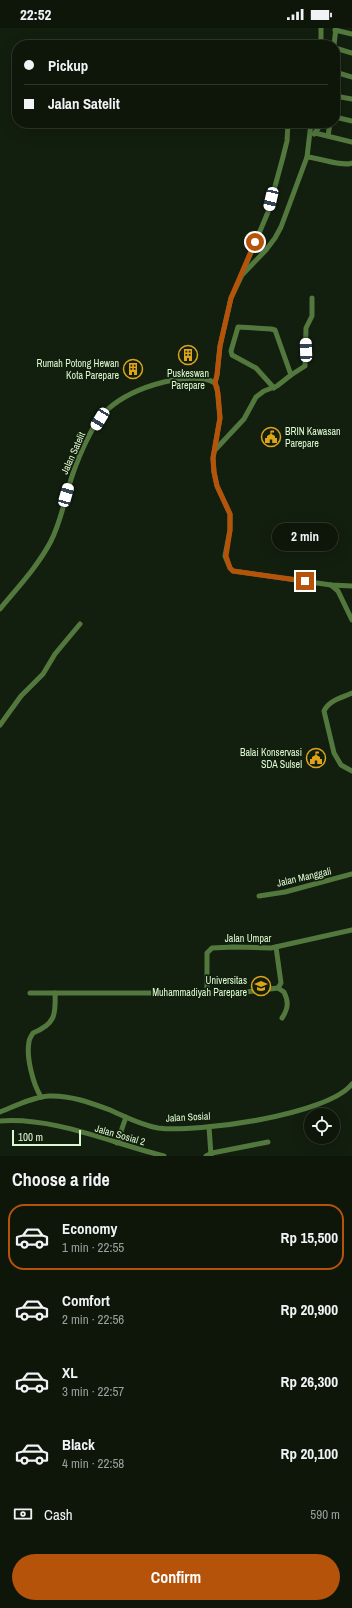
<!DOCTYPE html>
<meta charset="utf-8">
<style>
:root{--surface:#0e160a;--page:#171f13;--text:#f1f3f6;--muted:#9b9f9c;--line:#2e352b;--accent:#b45309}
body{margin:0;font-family:"Archivo Narrow",sans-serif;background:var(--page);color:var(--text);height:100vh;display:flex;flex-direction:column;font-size:15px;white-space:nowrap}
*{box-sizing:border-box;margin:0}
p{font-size:13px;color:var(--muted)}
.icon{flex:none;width:22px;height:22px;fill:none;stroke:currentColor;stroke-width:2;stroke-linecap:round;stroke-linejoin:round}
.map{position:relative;height:1128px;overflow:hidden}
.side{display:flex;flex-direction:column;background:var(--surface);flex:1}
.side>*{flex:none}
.top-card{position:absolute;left:12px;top:12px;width:328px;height:88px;border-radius:16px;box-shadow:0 4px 16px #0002,0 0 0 1px var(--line);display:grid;align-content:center;height:88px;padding:0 12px;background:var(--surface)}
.controls{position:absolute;left:304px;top:1080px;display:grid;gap:8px}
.controls a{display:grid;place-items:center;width:36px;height:36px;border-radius:50%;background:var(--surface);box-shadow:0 4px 16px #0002,0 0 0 1px var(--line);font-size:20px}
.scale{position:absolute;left:12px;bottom:10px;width:69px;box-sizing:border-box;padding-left:4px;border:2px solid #dcfad0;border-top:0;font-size:11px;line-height:14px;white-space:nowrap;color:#dcfad0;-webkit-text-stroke:3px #121e0e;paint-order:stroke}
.end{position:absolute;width:18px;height:18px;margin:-9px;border:5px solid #b45309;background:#fff;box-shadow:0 0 0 2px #fff}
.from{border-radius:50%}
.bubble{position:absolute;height:28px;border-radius:14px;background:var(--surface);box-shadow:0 4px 16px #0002,0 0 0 1px var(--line);font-size:13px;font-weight:800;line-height:28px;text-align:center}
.car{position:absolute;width:12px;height:24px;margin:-12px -6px;border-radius:5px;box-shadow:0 0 3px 1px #0007;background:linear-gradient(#fff 24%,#345 0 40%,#fff 0 76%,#345 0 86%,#fff 0)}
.top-card b{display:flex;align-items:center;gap:14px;height:38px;font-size:15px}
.top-card b+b{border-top:1px solid var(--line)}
.top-card i{width:10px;height:10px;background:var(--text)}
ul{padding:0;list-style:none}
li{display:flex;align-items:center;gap:12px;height:66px;margin:0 8px 6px;padding:0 4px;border:2px solid transparent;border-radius:16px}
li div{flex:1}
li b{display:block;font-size:15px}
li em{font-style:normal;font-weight:800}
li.on{border-color:var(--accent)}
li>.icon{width:36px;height:36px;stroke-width:1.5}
h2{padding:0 12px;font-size:18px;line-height:48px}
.pay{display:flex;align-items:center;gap:10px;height:44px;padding:0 12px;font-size:15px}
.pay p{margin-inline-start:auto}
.primary-button{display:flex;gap:8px;margin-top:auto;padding:8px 12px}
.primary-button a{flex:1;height:46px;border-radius:24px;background:var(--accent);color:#fff;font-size:16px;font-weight:800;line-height:46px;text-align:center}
.status{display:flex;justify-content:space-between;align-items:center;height:28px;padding:0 20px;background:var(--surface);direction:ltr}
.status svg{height:11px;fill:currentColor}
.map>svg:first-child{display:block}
</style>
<div class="status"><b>22:52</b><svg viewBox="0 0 49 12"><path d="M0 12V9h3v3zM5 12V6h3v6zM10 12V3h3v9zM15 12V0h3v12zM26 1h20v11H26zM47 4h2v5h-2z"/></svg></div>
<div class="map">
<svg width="352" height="1128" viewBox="0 0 352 1128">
<rect width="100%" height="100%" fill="#121e0e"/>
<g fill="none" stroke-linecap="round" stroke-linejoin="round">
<g stroke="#53783e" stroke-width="5">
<polyline points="335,2 352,6"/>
<polyline points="321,17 321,0"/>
<polyline points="334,17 336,0"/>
<polyline points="335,20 352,25"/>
<polyline points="335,44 352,49"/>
<polyline points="335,68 352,71"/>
<polyline points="335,89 352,93"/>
<polyline points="315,105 352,114"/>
<polyline points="314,106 322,95"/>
<polyline points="328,108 330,95"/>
<path d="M307 129C320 130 342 139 352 135"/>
<polyline points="242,246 268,184 283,129 287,113 288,95"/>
<polyline points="215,355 217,347 220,318 231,270 242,247 266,222 275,210 281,199 307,129 311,95"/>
<polyline points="274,360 256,340 232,327 231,323 238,299 271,301 275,302 291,347"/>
<polyline points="215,422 244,391 256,369 264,363 277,358 291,347 305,338 306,300 312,288 312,270"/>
<polyline points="331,557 338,563 352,592"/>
<path d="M0 581C18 559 38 538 51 513 60 495 64 476 69 458 75 437 91 396 107 382 122 368 144 359 164 354 178 351 202 347 215 355L217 359 220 390 213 430 214 444 217 458 230 486V502L225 528 230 540 233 543 331 557 352 558"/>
<path d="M352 665C342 670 329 672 324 683L334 725 341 737 352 743"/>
<polyline points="0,697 21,668 43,646 55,626 80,596"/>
<polyline points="259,868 285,864 352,846"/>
<path d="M278 960 284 964C289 974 288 981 282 990"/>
<polyline points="30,965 238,965 278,960 281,955 276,919"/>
<polyline points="207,965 207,925 212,920 233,919 271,920 352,902"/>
<path d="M41 1069C33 1056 26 1029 29 1014 29 1011 32 1007 33 1005 55 996 56 987 55 965"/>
<path d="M0 1084C15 1078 33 1069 49 1068 70 1067 91 1075 110 1082 126 1089 141 1097 158 1100 197 1105 328 1087 352 1056"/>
<path d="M0 1093C55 1089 111 1115 164 1128"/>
<polyline points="209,1099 211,1127"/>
<polyline points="117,1115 126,1089"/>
<polyline points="206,1128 212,1125 268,1114"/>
</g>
</g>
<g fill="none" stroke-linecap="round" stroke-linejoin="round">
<polyline stroke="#b45309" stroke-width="5" points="255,214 231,270 220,318 217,347 215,355 218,365 220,390 213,430 214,444 217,458 230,486 230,502 226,528 230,540 233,543 305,553"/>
</g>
<defs>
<g id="building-ring" transform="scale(1)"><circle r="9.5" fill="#121e0e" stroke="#dda419" stroke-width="1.5"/><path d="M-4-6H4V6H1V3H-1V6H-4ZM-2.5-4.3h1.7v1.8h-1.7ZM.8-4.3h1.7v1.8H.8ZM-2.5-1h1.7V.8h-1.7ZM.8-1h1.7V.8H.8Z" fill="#dda419"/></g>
<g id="civic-ring" transform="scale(1)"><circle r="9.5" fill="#121e0e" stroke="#dda419" stroke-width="1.5"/><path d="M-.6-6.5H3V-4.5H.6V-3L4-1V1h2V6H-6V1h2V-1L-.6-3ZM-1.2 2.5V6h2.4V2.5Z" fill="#dda419"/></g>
<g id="university-ring" transform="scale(1)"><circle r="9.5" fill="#121e0e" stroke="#dda419" stroke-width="1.5"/><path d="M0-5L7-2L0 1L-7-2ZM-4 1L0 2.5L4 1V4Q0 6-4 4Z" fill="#dda419"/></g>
</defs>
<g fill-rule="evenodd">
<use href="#building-ring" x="188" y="327"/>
<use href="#building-ring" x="133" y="341"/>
<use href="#civic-ring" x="271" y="409"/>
<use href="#civic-ring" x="316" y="730"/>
<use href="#university-ring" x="261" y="958"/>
</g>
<g text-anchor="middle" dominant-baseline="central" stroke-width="3.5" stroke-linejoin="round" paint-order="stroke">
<g font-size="10" fill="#dcfad0" stroke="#121e0e" text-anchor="end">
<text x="119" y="335">Rumah Potong Hewan<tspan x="119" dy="12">Kota Parepare</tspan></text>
<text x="188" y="345" text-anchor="middle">Puskeswan<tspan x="188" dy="12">Parepare</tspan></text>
<text x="285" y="403" text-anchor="start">BRIN Kawasan<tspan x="285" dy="12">Parepare</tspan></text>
<text x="302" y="724">Balai Konservasi<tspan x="302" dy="12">SDA Sulsel</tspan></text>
<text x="247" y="952">Universitas<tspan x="247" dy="12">Muhammadiyah Parepare</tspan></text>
</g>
<g font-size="10" fill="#dcfad0" stroke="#121e0e">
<text transform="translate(73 425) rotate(-66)">Jalan Satelit</text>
<text transform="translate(304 849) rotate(-13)">Jalan Manggali</text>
<text x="248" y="910">Jalan Umpar</text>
<text transform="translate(188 1089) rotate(-3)">Jalan Sosial</text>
<text transform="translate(120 1107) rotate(16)">Jalan Sosial 2</text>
</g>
</g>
</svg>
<div class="controls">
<a><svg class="icon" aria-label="locate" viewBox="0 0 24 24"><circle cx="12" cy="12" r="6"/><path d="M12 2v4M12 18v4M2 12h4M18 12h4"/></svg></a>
</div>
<div class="scale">100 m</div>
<i class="end from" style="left:255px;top:214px"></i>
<i class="end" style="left:305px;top:553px"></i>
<div class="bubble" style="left:272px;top:495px;width:66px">2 min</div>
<i class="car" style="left:271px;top:171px;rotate:193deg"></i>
<i class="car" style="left:306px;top:322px;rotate:358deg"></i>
<i class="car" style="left:100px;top:391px;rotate:211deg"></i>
<i class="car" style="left:66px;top:467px;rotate:16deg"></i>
<div class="top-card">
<b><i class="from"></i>Pickup</b>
<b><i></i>Jalan Satelit</b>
</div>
</div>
<section class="side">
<h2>Choose a ride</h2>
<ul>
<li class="on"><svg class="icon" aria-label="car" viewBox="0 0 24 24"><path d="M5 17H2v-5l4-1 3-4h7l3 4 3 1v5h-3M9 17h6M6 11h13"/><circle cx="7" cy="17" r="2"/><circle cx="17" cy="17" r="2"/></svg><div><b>Economy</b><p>1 min · 22:55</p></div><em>Rp 15,500</em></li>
<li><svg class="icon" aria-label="car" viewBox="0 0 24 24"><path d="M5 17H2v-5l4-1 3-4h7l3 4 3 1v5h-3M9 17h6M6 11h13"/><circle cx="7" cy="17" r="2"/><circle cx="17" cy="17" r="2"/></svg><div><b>Comfort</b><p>2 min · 22:56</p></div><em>Rp 20,900</em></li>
<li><svg class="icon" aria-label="car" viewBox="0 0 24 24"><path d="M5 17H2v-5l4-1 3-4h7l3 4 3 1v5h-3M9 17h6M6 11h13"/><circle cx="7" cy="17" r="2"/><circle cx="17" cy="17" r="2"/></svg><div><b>XL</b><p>3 min · 22:57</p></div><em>Rp 26,300</em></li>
<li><svg class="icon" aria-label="car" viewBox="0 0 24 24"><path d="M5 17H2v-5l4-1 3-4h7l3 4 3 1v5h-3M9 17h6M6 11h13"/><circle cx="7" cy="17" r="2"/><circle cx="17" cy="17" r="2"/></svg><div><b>Black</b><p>4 min · 22:58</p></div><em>Rp 20,100</em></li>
</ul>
<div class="pay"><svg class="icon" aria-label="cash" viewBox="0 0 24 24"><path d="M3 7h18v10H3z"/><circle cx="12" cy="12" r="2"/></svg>Cash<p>590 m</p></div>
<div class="primary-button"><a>Confirm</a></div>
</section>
